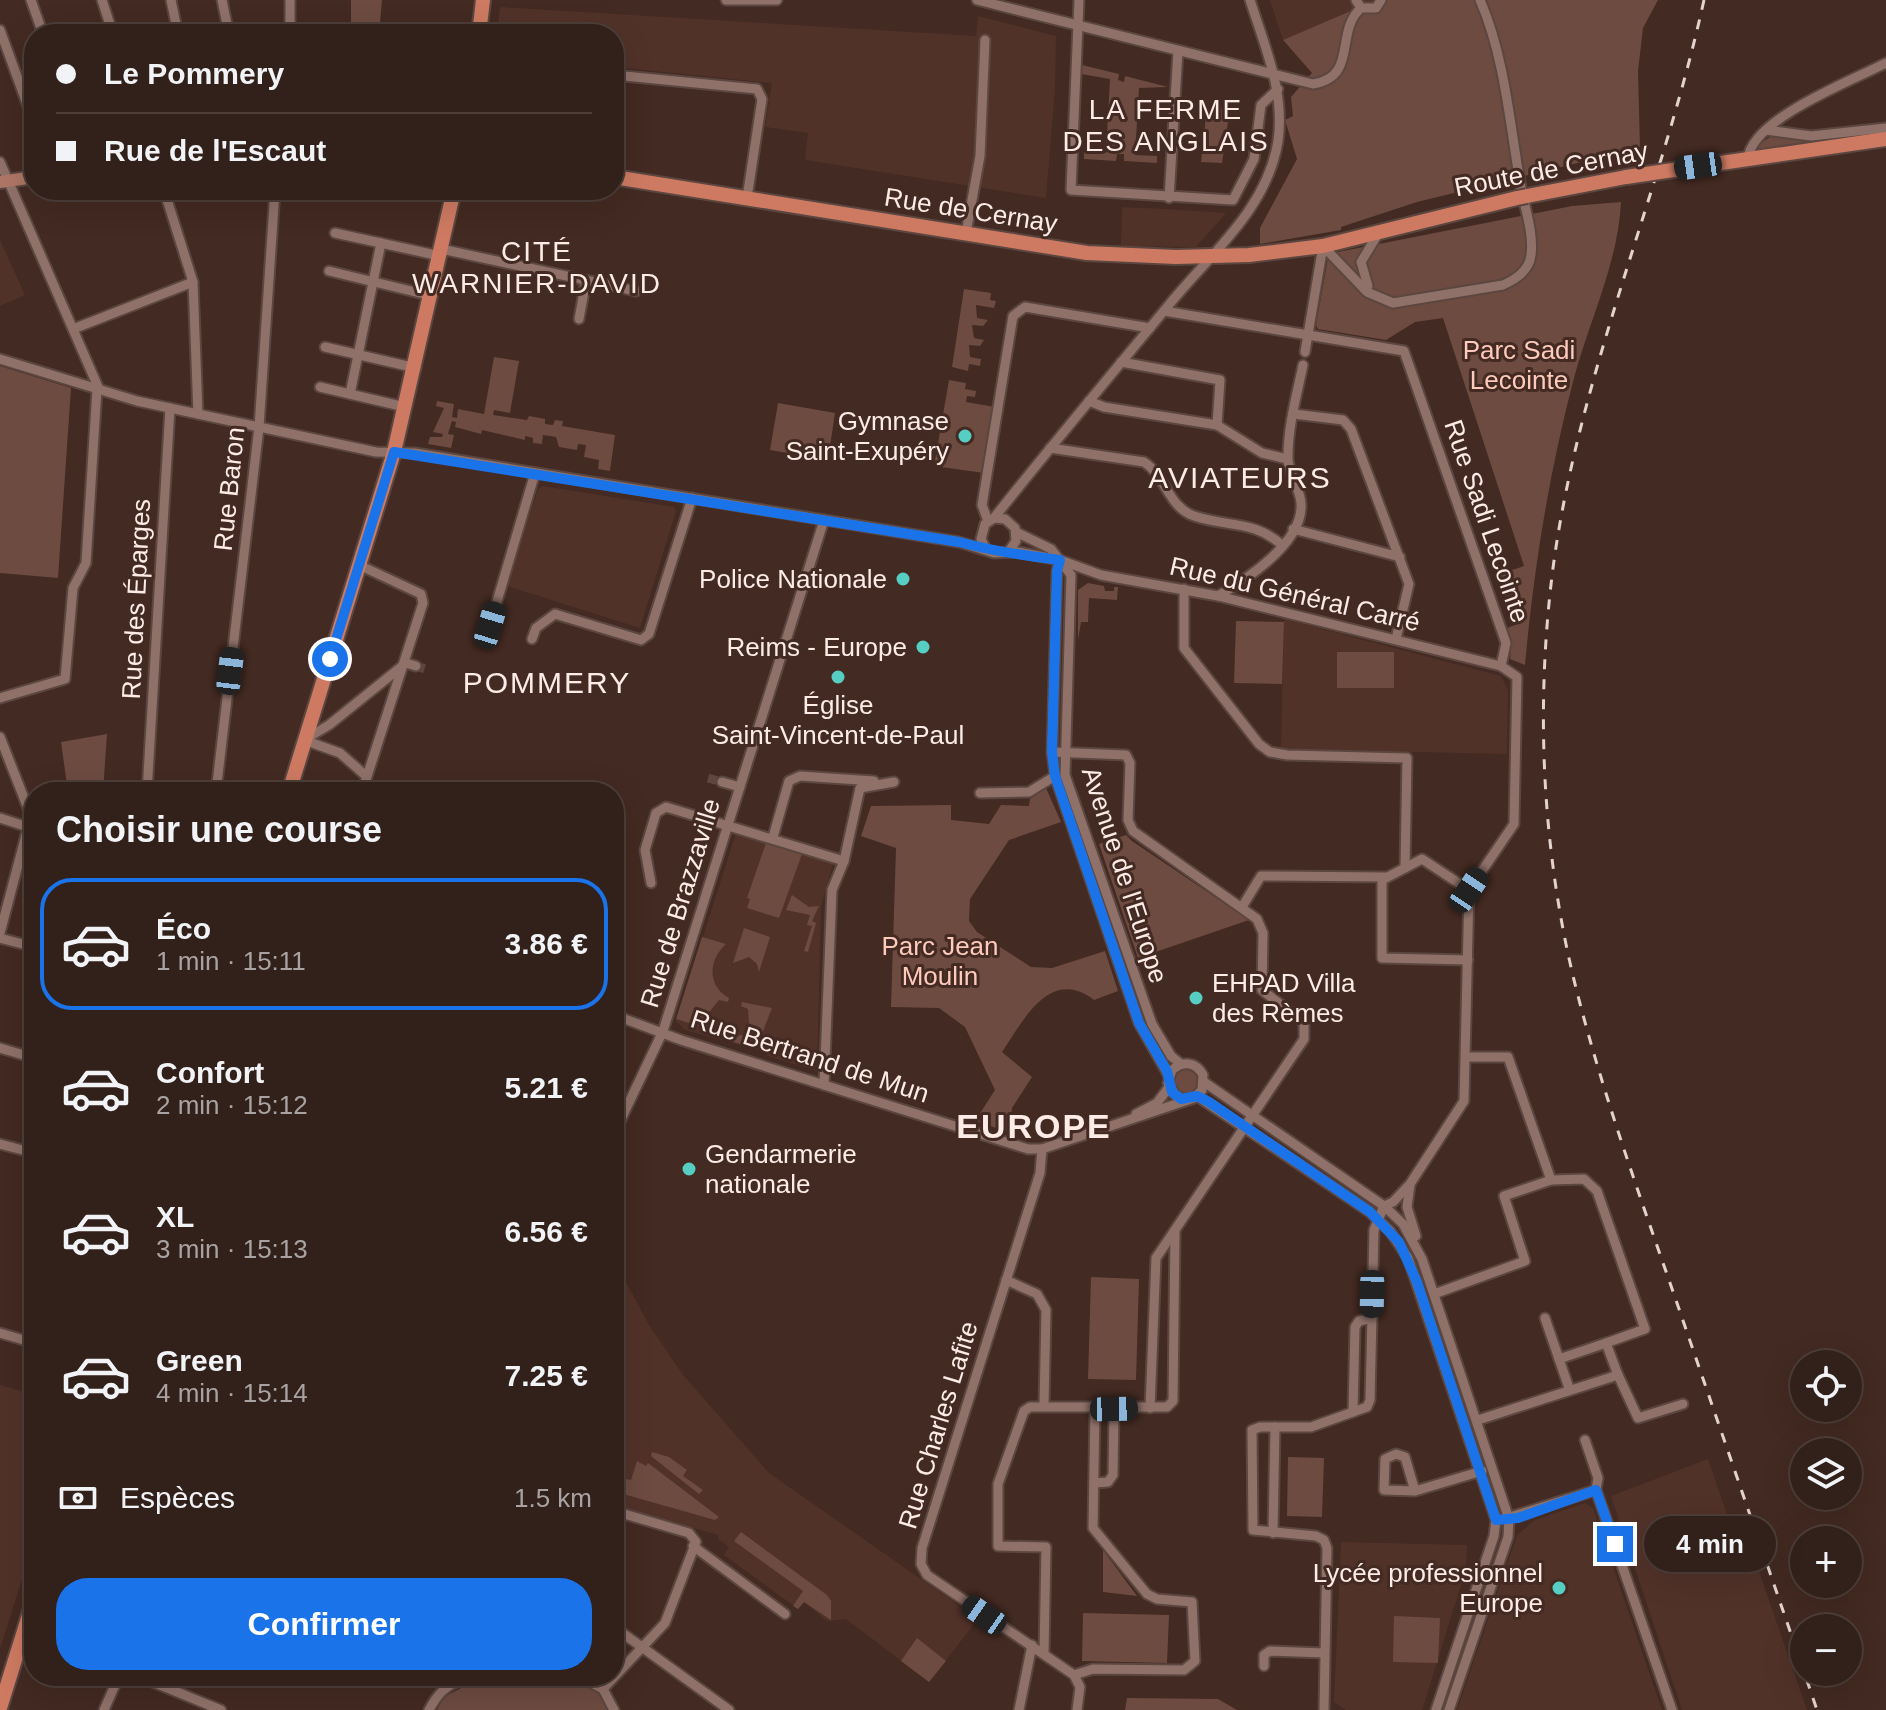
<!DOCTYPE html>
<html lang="fr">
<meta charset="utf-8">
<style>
:root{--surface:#32201a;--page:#3d2d27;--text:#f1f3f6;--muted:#a8a3a2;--line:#4d3e39;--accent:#1a73e8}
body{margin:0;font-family:Arial,sans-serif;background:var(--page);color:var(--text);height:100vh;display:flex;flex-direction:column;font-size:30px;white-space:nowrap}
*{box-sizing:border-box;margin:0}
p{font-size:26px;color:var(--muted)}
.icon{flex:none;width:44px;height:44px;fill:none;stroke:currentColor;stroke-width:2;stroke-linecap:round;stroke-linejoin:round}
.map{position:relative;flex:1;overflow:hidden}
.sheet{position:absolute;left:24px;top:782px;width:600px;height:904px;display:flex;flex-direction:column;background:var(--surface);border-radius:32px;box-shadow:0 8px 32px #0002,0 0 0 2px var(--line)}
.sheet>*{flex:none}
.guide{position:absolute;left:24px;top:24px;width:600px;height:176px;border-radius:32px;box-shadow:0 8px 32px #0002,0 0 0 2px var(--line);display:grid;align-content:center;height:176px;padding:0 32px;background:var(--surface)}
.tools{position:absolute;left:1790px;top:1350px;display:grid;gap:16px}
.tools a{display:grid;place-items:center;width:72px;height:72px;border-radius:50%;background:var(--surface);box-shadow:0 8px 32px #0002,0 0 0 2px var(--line);font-size:40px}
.end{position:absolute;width:36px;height:36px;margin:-18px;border:10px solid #1a73e8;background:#fff;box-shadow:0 0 0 4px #fff}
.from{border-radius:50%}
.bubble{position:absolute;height:56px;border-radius:28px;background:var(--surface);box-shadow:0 8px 32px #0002,0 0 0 2px var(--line);font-size:26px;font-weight:600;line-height:56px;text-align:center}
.car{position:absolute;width:24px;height:48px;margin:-24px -12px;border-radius:10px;box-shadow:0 0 6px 2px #0007;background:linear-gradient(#222 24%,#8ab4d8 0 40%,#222 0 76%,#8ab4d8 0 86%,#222 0)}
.guide b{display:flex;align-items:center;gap:28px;height:76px;font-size:30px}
.guide b+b{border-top:2px solid var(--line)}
.guide i{width:20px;height:20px;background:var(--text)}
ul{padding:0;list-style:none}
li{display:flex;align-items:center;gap:24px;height:132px;margin:0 16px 12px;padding:0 16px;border:4px solid transparent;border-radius:32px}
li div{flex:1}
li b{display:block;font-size:30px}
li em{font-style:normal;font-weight:600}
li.current{border-color:var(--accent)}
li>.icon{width:72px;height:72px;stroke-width:1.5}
h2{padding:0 32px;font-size:36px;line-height:96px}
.pay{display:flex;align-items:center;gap:20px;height:88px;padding:0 32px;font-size:30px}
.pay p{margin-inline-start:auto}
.primary-button{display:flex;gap:16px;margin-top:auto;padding:16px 32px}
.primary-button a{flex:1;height:92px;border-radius:32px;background:var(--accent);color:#fff;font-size:32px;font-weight:600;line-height:92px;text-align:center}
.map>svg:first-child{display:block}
</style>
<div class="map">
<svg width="1886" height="1710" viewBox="0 0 1886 1710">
<rect width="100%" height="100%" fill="#432a22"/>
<g fill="#513229">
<polygon points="1270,0 1376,0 1283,40"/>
<polygon points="500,7 976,36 978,16 1056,36 1055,90 1046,198 805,160 808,133 765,127 772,83 614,67 614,34 497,34"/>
<polygon points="1122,207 1166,209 1226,213 1196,247 1121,246"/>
<polygon points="0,240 25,295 0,306"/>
<polygon points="543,486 674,507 676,511 640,628 507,586 538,489"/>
<polygon points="1284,619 1501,676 1508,690 1507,754 1281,749"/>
<polygon points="736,833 834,860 821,907 817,1071 767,1056 765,1052 685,1030 676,1021"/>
<polygon points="614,1260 649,1325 683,1375 769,1473 978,1619 929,1682 846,1619 827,1621 804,1602 798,1609 724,1555 729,1547 718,1539 719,1535 614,1505"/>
<polygon points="0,1385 34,1395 34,1541 0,1649"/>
<polygon points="1708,1459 1741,1555 1755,1560 1807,1710 1682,1710 1611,1496"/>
<polygon points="1585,1503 1593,1508 1662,1710 1457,1710 1517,1535 1535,1520"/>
<polygon points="1341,1542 1467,1545 1466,1569 1422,1710 1346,1710 1334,1702"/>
</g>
<g fill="#6d4b41">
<polygon points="351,0 382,0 379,34 351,34"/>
<polygon points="1376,0 1658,0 1643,28 1638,71 1640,148 1417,202 1341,227 1341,230 1260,244 1260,228 1297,159 1285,120 1293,116 1291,97 1312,73 1283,40"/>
<polygon points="1082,65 1119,74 1118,80 1124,82 1125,76 1168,87 1139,88 1135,155 1157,156 1157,163 1124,161 1124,154 1117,154 1116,161 1084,159 1084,152 1106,153 1110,79 1081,74"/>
<polygon points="1207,107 1230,108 1222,163 1201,162"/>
<polygon points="1770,137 1776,137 1824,140 1758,149 1757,145"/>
<path d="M1621 202C1618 263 1590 319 1574 378 1549 473 1534 567 1525 665L1510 659 1512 641 1507 628 1515 625 1498 575 1524 566 1443 318 1415 322 1386 340 1318 329 1316 325 1328 258 1333 253 1572 206Z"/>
<polygon points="964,289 991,293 990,300 996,301 994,308 976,305 977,318 988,320 983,326 972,325 974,338 984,340 980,346 969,345 970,357 981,359 980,366 969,364 968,371 952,367"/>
<polygon points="494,357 519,361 510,413 494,410 493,415 527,420 529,416 545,419 545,424 553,425 555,420 563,421 562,426 615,435 610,471 598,469 599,460 584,457 586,445 578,444 577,450 559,447 556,437 543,435 542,444 533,443 533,438 525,436 525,440 482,430 481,434 455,427 456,422 452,421 448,434 454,435 451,448 428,444 430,437 442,437 443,434 433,432 444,408 436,406 437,401 454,404 452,417 457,418 458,409 484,414"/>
<polygon points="0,366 71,388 58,578 0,573"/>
<polygon points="949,380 966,383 965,389 976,391 975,397 967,396 966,402 995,407 984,473 934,466"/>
<polygon points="778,403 835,413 828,460 770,450"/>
<polygon points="1088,583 1104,586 1105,591 1114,591 1114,587 1118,587 1117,600 1089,598 1088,622 1081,622 1078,640 1078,590"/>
<polygon points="1236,621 1284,622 1282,684 1234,683"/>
<rect x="1337" y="652" width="57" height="36"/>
<polygon points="107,734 103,792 68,792 61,742"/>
<path d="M1046 788 1061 822 1009 840 970 899 969 921 977 932 1031 967 1052 968 1105 951 1118 991 1094 1000C1050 966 1023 1021 1002 1052L1032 1077 1012 1108 1009 1132 975 1121 995 1090 965 1027 939 1008 891 1007 896 848 861 836 871 806 951 805V820L989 824 1001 805 1029 806 1030 799Z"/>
<polygon points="1126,835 1132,841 1249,920 1138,958 1099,844"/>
<polygon points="766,843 802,854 779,918 747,908 750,899 747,898"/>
<polygon points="792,895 809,907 819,906 812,921 816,923 808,952 804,951 812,926 807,925 810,915 786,910"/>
<polygon points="744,928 770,937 759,972 757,964 749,957 733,963"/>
<path d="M702 937 726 944C708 960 707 986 729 998L728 1002 719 1000 701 1022 709 1025 706 1028 676 1019Z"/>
<polygon points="742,1002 772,1008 756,1049 731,1041 740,1035 750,1037 748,1009 741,1006"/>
<circle cx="1186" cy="1082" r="12"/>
<polygon points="1091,1277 1139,1279 1136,1380 1088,1379"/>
<polygon points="652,1452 669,1457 687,1470 683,1476 703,1490 699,1494 651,1456"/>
<polygon points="1288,1457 1324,1458 1322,1517 1287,1516"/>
<polygon points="637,1461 646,1466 648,1463 719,1517 715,1520 616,1492 621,1478 631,1480"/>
<polygon points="741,1532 827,1595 831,1601 831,1620 804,1602 798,1609 793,1606 803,1591 734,1541"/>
<polygon points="1103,1550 1137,1596 1103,1592"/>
<polygon points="1083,1613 1169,1615 1167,1663 1082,1661"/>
<polygon points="1394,1616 1440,1618 1438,1663 1393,1662"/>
<polygon points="917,1638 946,1661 929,1682 901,1661"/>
<polygon points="580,1682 600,1690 610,1710 437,1710 444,1697 465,1686"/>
<polygon points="1127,1698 1218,1699 1237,1710 1125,1710"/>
</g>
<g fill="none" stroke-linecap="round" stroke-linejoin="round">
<g stroke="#5f473f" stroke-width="9" stroke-dasharray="9 4.5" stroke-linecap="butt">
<polyline points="416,666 428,670"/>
<polyline points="708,778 722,782"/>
</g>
<g stroke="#5b4640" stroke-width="13">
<g id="minor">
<polyline points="31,0 43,34"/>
<polyline points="102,0 113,34"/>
<polyline points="171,0 178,34"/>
<polyline points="222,0 229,34"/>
<polyline points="290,0 290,34"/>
<polyline points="726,0 777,0"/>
<path d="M977 0 1313 84C1359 76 1334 32 1361 8"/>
<polyline points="1079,0 1071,190 1233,200 1254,159 1261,105 1278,89"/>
<polyline points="1356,0 1361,8 1376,8 1381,0"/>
<polyline points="0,30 34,123"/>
<polyline points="614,75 757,89 762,99 747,198"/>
<polyline points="1766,130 1811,136 1886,128"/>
<path d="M1748 159C1751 119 1853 80 1886 63"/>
<polyline points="0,162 99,389"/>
<polyline points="164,190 193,282 198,414"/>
<polyline points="1169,198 1178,51"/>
<polyline points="335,233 440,256"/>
<polyline points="966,233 980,156 985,40"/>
<path d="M1323 246 1367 292 1393 303 1503 285C1516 279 1529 271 1531 255 1534 235 1525 208 1521 188 1510 126 1505 57 1480 0"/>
<polyline points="441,249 636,291"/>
<polyline points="329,271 432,296"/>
<polyline points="1368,286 1361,262 1378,234"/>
<polyline points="1164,311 1404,351 1506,643 1501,666"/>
<polyline points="579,319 586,281"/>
<polyline points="73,329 193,282"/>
<polyline points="325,347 416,368"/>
<polyline points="1305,352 1323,246"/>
<polyline points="0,359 137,401 376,452 415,453 959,542 994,553 1018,552 1060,560 1101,575 1218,596 1501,666 1517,677 1514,824 1469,890 1464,1101 1410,1184 1393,1202 1384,1206 1374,1230 1370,1400 1367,1407 1311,1427 1260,1427 1252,1430 1253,1530 1316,1536 1324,1540 1327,1548 1324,1710"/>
<polyline points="1121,362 1220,380 1217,425"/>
<polyline points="320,387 405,407"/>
<polyline points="350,394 381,243"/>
<polyline points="1089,401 1104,407 1217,425 1262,453 1287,459"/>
<polyline points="1294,414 1343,420 1351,429 1409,584 1396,639"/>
<path d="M1050 448 1144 462C1166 476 1168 507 1194 516 1226 527 1254 520 1282 545"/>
<polyline points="994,518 1005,519 1015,528 1016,541 1009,551"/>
<polyline points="988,521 982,505 1013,316 1025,307 1150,328"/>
<polyline points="1293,529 1400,557"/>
<polyline points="1016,532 1051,549 1071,575 1065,775 1152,1024 1171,1056 1181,1064"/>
<path d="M986 549 981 539 985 524 994 518C1051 446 1110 376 1168 306 1209 255 1267 210 1278 141 1285 92 1265 47 1250 0"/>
<polyline points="1060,560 1057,571 1052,752 1055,776 1139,1023 1169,1076"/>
<polyline points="359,565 421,594 423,603 362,792"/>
<polyline points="1184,589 1184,648 1259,744 1270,752 1287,755 1407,758 1405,868"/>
<path d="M1218 596C1247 579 1304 542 1301 503 1300 488 1287 472 1288 456 1288 426 1297 394 1303 365"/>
<polyline points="490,625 535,473"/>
<polyline points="532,639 536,628 555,614 641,640 649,634 692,498"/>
<polyline points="0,698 65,679 73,588 86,563 97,389"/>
<polyline points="0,737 31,816 0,933"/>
<polyline points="1052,752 1126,755 1130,763 1128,820 1133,831 1257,919 1263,933 1262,990 1304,1023 1304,1039 1156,1258 1150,1408"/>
<polyline points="366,776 340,753 304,740 329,725 406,663 416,666"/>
<polyline points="722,782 740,787"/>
<polyline points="147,792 170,408"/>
<polyline points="216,792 259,427 275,190"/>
<polyline points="980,793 1029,792 1055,776"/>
<polyline points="0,818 31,828"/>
<polyline points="773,837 789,781 800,776 874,781"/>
<polyline points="651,883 645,850 656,813 666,807 844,861"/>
<polyline points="1242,907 1261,876 1385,877"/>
<polyline points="0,938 34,947"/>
<polyline points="1468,960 1382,958 1382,880 1422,859 1469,890"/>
<path d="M614 1015 681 1040 1028 1149H1042L1194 1098 1202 1090 1203 1075C1196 1062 1183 1060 1172 1070L1168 1083 1176 1096 1186 1100"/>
<polyline points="0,1048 34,1058"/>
<polyline points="1466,1057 1508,1057 1551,1180 1584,1179 1597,1191 1645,1329 1606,1343"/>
<polyline points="1204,1082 1384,1206 1403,1224 1422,1259 1509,1519 1508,1537 1449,1710"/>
<polyline points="824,1085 832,890 844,861 860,788 894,782"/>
<polyline points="1197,1096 1370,1212 1390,1231 1408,1258 1496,1520 1494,1536 1436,1710"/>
<polyline points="1136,1114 1157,1103 1169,1087"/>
<polyline points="614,1134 663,1031 824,520"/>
<polyline points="0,1144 34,1153"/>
<polyline points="1042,1149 1040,1173 922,1548 921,1564 927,1575 1074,1675 1080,1687 1077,1710"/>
<polyline points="1410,1185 1407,1207 1416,1236"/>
<polyline points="1006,1280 1037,1294 1046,1310 1044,1405"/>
<polyline points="1434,1294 1525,1261 1504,1196 1551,1180"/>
<polyline points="1545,1318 1559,1359"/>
<polyline points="0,1333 34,1343"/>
<polyline points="1618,1375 1638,1418 1683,1404"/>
<polyline points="1353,1412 1355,1327 1359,1321 1372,1318"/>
<polyline points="1478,1420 1618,1375 1606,1343 1559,1359 1569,1388"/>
<polyline points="1585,1440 1598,1478 1596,1490 1672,1710"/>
<polyline points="1094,1483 1108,1482 1113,1475 1114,1409"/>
<polyline points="1415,1491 1384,1490 1385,1459 1396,1454 1405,1457 1415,1491 1482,1471"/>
<polyline points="1504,1519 1596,1490"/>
<polyline points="1273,1533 1275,1427"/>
<polyline points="693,1546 785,1614"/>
<polyline points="614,1627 729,1710"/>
<polyline points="1044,1653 1046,1547 998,1546 998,1484 1024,1411 1030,1407 1167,1407 1173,1401 1175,1232"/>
<polyline points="1264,1666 1264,1655 1270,1651 1324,1653"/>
<polyline points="1074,1675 1093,1669 1184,1670 1195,1661 1192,1602 1157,1599 1147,1594 1093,1528 1095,1408"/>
<polyline points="138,1676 221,1710"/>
<polyline points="579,1676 603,1689 614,1710"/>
<polyline points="603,1689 665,1623 696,1542 689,1533 614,1511"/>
<polyline points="104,1710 119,1676"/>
<path d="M429 1710C448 1672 475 1678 512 1676"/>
<polyline points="1019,1710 1032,1645"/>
</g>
</g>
<g stroke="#5b4640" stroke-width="16">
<polyline id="secondary" points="0,182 34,177"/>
</g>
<g stroke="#5b4640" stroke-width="18">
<g id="primary">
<polyline points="479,34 483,0"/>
<polyline points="1673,170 1886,139"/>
<polyline points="614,177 1087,253 1176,257 1249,255 1323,246 1517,198"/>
<polyline points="1527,196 1626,177"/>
<polyline points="289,792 394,452 454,190"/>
<polyline points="0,1708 34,1599"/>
</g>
</g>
<use href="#minor" stroke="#8f7169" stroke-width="9"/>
<use href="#secondary" stroke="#ae7665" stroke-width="12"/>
<use href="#primary" stroke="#ce7a62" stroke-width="14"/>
<path stroke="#e4d2cd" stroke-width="3" stroke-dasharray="10 10" stroke-linecap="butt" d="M1704 0C1662 191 1579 373 1553 568 1535 708 1542 855 1577 992 1604 1098 1642 1202 1678 1306 1724 1440 1771 1575 1817 1710"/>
<g stroke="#5b4640" stroke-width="18" stroke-linecap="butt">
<g id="primary-bridge">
<polyline points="1626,177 1673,170"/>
<polyline points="1517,198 1527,196"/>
</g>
</g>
<use href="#primary-bridge" stroke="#ce7a62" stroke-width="14"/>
</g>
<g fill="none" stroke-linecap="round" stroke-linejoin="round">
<path stroke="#1a73e8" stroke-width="10" d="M330 659 394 452 959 542C993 551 1025 556 1060 560L1057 571 1052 752 1055 776 1139 1023 1167 1071 1172 1092 1181 1099 1197 1096 1209 1102 1370 1212 1399 1242 1417 1282 1496 1520 1518 1518 1596 1490 1615 1544"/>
</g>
<g fill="#56cec3" stroke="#432a22" stroke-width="3">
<circle cx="965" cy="436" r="8"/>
<circle cx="903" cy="579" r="8"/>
<circle cx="923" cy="647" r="8"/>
<circle cx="838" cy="677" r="8"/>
<circle cx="1196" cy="998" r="8"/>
<circle cx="689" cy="1169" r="8"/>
<circle cx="1559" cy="1588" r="8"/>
</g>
<g text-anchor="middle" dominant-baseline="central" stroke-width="6" stroke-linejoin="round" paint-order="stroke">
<g font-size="26" fill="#fcebe6" stroke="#432a22">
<text transform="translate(1551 169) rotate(-11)">Route de Cernay</text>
<text transform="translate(971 210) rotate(9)">Rue de Cernay</text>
<text transform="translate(229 489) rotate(-84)">Rue Baron</text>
<text transform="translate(1487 521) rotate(71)">Rue Sadi Lecointe</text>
<text transform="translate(1295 594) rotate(13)">Rue du Général Carré</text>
<text transform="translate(136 599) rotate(-87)">Rue des Éparges</text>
<text transform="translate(1125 875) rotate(72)">Avenue de l'Europe</text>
<text transform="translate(680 903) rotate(-73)">Rue de Brazzaville</text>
<text transform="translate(810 1056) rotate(18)">Rue Bertrand de Mun</text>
<text transform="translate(938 1425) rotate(-73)">Rue Charles Lafite</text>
</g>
<g font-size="26" fill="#fecabb" stroke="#432a22">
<text x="1519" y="350">Parc Sadi<tspan x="1519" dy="30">Lecointe</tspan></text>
<text x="940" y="946">Parc Jean<tspan x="940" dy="30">Moulin</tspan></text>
</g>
<g font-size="26" fill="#fcebe6" stroke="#432a22" text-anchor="end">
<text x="949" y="421">Gymnase<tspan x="949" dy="30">Saint-Exupéry</tspan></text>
<text x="887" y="579">Police Nationale</text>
<text x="907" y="647">Reims - Europe</text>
<text x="838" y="705" text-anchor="middle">Église<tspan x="838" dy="30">Saint-Vincent-de-Paul</tspan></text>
<text x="1212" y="983" text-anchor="start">EHPAD Villa<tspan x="1212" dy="30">des Rèmes</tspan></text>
<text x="705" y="1154" text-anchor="start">Gendarmerie<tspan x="705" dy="30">nationale</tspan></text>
<text x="1543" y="1573">Lycée professionnel<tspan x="1543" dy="30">Europe</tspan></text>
</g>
<g font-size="28" letter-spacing="2" fill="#fcebe6" stroke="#432a22">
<text x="1166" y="109">LA FERME<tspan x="1166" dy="32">DES ANGLAIS</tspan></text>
<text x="537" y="251">CITÉ<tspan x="537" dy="32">WARNIER-DAVID</tspan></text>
</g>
<g font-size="30" letter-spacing="2" fill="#fcebe6" stroke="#432a22">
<text x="1240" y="477">AVIATEURS</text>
<text x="547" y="682">POMMERY</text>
</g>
<g font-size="34" font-weight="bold" letter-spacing="2" fill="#fcebe6" stroke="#432a22">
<text x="1034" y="1126">EUROPE</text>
</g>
</g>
</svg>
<div class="tools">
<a><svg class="icon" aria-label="locate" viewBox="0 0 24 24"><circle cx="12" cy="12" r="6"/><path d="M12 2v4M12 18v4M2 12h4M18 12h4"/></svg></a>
<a><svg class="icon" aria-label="layers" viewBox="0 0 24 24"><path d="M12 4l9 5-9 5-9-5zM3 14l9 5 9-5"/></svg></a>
<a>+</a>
<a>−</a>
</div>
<i class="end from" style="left:330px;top:659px"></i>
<i class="end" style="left:1615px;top:1544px"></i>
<div class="bubble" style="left:1644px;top:1516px;width:132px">4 min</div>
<i class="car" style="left:1698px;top:166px;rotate:262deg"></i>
<i class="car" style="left:490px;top:625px;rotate:17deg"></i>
<i class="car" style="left:230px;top:671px;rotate:7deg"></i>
<i class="car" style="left:1469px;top:890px;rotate:34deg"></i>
<i class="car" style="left:1372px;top:1294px;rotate:181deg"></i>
<i class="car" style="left:1114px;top:1409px;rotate:89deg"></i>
<i class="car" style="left:984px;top:1615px;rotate:305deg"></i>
<div class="guide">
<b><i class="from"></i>Le Pommery</b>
<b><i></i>Rue de l'Escaut</b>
</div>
<section class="sheet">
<h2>Choisir une course</h2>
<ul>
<li class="current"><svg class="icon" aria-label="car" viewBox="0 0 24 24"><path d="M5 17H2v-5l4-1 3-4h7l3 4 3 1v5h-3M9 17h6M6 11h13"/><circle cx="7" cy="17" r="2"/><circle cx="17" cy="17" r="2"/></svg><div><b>Éco</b><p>1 min · 15:11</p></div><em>3.86 €</em></li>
<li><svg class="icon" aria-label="car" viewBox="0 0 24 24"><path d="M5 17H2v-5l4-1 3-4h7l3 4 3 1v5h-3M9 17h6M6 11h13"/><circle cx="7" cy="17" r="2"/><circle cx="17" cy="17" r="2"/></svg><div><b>Confort</b><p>2 min · 15:12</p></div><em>5.21 €</em></li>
<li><svg class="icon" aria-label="car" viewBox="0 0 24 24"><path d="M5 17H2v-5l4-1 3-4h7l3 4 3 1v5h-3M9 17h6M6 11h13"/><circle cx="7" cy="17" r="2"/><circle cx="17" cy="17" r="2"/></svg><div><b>XL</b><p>3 min · 15:13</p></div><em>6.56 €</em></li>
<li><svg class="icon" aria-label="car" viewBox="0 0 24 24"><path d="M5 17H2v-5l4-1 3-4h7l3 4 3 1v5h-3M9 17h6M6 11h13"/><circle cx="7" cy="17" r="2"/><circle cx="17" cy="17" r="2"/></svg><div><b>Green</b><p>4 min · 15:14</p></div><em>7.25 €</em></li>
</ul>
<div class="pay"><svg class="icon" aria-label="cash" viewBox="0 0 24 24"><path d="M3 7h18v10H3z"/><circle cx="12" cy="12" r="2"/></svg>Espèces<p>1.5 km</p></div>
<div class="primary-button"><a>Confirmer</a></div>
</section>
</div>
